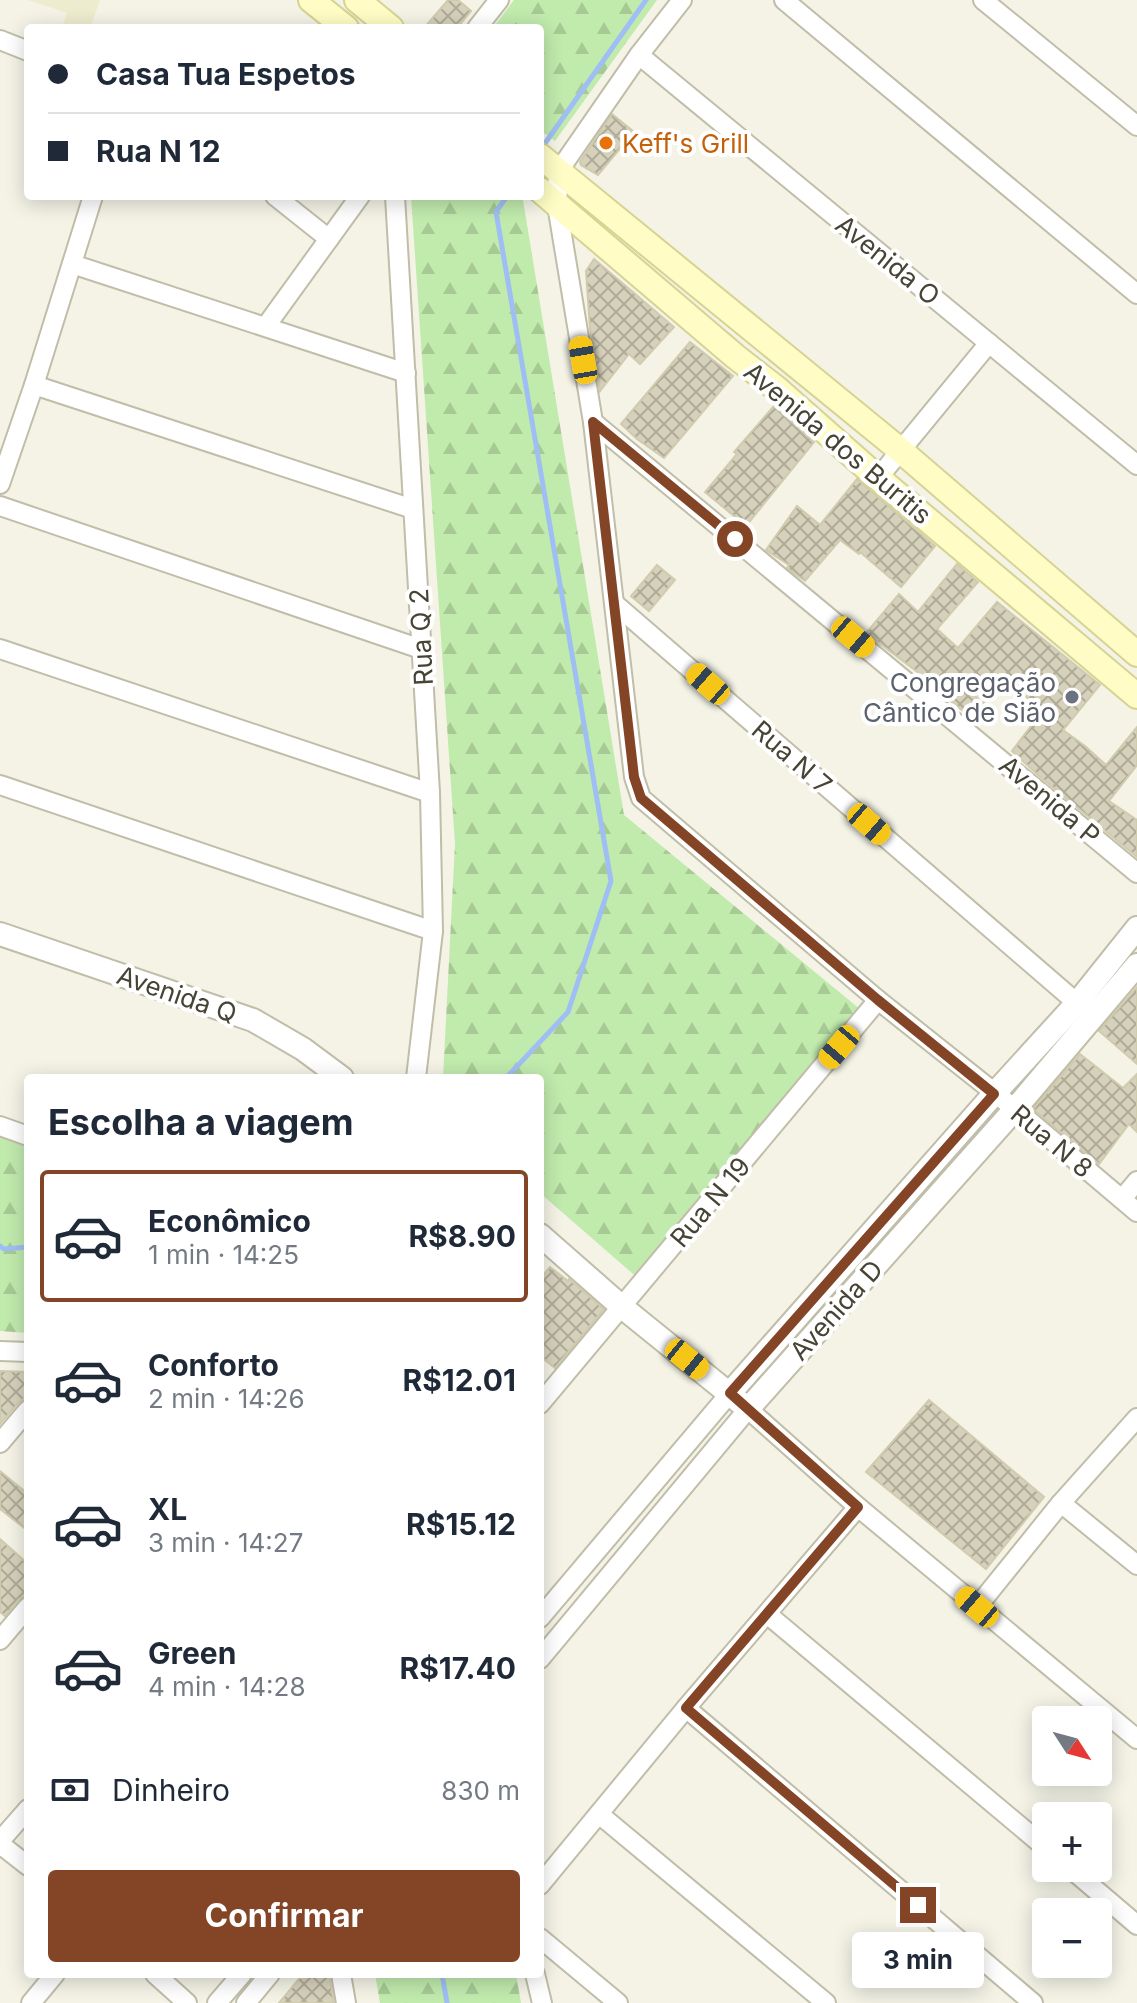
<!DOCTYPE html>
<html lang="pt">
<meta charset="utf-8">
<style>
:root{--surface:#fff;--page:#f2f2f3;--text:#1f2937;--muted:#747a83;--line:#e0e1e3;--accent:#844526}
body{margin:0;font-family:Inter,sans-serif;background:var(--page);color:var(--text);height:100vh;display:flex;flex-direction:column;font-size:30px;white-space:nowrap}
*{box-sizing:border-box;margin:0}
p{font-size:26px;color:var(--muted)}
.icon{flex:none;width:44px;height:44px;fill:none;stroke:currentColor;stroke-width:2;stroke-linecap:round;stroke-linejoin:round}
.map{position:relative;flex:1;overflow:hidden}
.details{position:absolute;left:24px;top:1074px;width:520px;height:904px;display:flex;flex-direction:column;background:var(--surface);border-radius:8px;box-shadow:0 4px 20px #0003}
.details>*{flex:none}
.hud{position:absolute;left:24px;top:24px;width:520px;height:176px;border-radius:8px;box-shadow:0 4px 20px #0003;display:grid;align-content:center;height:176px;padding:0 24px;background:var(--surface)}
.needle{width:52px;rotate:126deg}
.fabs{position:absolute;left:1032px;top:1706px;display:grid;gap:16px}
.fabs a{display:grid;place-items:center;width:80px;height:80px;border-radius:8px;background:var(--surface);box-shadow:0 4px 20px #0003;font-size:40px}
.end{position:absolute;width:36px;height:36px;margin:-18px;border:10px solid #844526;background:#fff;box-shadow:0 0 0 4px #fff}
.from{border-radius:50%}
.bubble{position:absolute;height:56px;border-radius:8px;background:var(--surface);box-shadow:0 4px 20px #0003;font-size:26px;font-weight:700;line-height:56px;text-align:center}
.car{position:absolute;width:24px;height:48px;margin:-24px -12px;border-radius:10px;box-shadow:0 0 6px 2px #0007;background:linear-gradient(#f5c518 24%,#345 0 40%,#f5c518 0 76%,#345 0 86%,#f5c518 0)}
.hud b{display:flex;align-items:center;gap:28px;height:76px;font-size:30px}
.hud b+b{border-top:2px solid var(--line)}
.hud i{width:20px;height:20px;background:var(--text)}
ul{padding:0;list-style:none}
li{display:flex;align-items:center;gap:24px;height:132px;margin:0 16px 12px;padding:0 8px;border:4px solid transparent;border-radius:8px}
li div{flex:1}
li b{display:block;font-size:30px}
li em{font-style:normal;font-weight:700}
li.selected{border-color:var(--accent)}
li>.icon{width:72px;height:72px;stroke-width:1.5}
h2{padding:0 24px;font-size:36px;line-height:96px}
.pay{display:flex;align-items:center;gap:20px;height:88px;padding:0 24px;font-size:30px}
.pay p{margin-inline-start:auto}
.cta{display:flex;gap:16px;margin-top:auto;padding:16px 24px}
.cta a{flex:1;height:92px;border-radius:8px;background:var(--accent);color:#fff;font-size:32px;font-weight:700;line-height:92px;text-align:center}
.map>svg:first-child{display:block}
</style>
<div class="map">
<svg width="1137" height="2003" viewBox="0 0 1137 2003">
<defs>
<pattern id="forest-firs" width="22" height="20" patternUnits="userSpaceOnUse" patternTransform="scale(2)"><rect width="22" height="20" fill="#c1eaad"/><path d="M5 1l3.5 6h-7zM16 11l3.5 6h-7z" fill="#a7ca95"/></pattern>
<pattern id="building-cross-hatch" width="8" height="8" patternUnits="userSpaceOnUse" patternTransform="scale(2)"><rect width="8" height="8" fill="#d6d1bb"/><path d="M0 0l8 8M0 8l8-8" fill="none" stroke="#afab99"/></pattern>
</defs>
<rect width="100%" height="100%" fill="#f4f3e6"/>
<polygon fill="#eeeccf" points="28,0 100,0 90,28 62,28 67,13"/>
<g fill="url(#forest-firs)">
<polygon points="514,0 657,0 555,141 540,130 540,28 493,28"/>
<polygon points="411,196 518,196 523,200 624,815 861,1010 640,1280 540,1193 540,1078 443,1078 455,844"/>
<polygon points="0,1134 28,1143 28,1333 0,1331"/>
<polygon points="375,1974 516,1974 521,2003 380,2003"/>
</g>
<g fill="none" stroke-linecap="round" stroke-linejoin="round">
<g stroke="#9fbff4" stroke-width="5">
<polyline points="541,149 646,0"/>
<polyline points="506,1078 568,1012 611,881 496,212 507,196"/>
<polyline points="0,1246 4,1249 28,1247"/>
<polyline points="442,1974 447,2003"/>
</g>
</g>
<g fill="url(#building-cross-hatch)" stroke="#d1cbae" stroke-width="2">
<polygon points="448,0 458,0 471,11 457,28 424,28"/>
<polygon points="612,114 634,132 598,175 581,165 580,162"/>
<polygon points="594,259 674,327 640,364 629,354 600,391 590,329 586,271"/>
<polygon points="690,342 733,376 664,458 637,439 621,424"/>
<polygon points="774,406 814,442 746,526 705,492 737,454 734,452"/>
<polygon points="857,479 935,546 901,587 860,552 859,554 840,540 805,581 787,568 789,565 766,550 797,506 820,525"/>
<polygon points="957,564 978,582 937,629 958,648 997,602 1100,685 1063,730 1085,746 1106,765 1137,727 1137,765 1109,801 1137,820 1137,857 1038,775 1012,751 1044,709 1001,680 972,718 930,685 932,683 866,633 899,594 918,612"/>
<polygon points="657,565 675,580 649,611 631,596"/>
<polygon points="1137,987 1137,1064 1099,1031"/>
<polygon points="1080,1054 1123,1088 1137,1074 1137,1132 1129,1124 1099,1164 1033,1109"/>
<polygon points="550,1267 568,1281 569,1279 604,1309 555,1368 540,1356 540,1279"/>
<polygon points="0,1371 28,1372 28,1396 19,1402 0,1424"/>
<polygon points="929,1400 1044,1497 986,1569 866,1472"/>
<polygon points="0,1471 28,1494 28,1531 0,1509"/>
<polygon points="0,1539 28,1564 28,1595 19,1599 5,1616 0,1612"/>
<polygon points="303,1974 329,1974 334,2003 279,2003"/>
</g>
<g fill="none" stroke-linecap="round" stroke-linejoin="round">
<g stroke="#c0bda8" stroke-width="22">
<g id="minor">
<polyline points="682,0 639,55 558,172 557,205 593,422 634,777 641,798 878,1000 1015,1109 1137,1212"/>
<polyline points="784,0 1137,294"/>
<polyline points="983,0 1137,126"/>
<polyline points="477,28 499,0"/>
<polyline points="0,40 28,51"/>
<polyline points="639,55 1137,465"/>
<polyline points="275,196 329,239"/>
<polyline points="395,196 430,793 433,931 416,1078"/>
<polyline points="72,264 406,373"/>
<polyline points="266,326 360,196"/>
<polyline points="34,385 413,509"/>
<polyline points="593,422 1137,873"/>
<polyline points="878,478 989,343"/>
<polyline points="0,484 34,385 93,196"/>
<polyline points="0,506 421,649"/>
<polyline points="615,604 1077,1003"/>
<polyline points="0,649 430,793"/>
<polyline points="0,785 433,931"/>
<polyline points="0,1126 28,1136"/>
<polyline points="1122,1199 1137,1181"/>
<polyline points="0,1351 28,1352"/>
<polyline points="540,1404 878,1000"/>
<polyline points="0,1443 28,1410"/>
<polyline points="1061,1503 1137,1565"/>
<polyline points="977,1607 1061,1503 1137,1418"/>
<polyline points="767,1614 1046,1848"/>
<polyline points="540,1618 730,1393"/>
<polyline points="0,1640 28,1607"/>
<polyline points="540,1659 748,1409 858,1507 1137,1739"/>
<polyline points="686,1708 1033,2003"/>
<polyline points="599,1814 826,2003"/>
<polyline points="0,1841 28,1809"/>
<polyline points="0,1844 28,1866"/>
<polyline points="1070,1868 1137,1925"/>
<polyline points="540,1885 686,1708 858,1507"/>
<polyline points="540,1938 618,2003"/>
<polyline points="155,1974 187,2003"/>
<polyline points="341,1974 346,2003"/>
<polyline points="535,1974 542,2003"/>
<polyline points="31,2003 55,1974"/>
<polyline points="217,2003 242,1974"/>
<polyline points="246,2003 270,1974"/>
</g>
</g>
<g stroke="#c0bda8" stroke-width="26">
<g id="tertiary">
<polyline points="0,934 253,1020 303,1049 342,1078"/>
<polyline points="540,1235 622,1307 748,1409 1015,1109 1137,965"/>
<polyline points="730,1393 994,1094 1077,1003 1137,928"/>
</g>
</g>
<g stroke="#d6d393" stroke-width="28">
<g id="secondary">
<polyline points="311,0 346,28"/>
<polyline points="357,0 391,28"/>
<polyline points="540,156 900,450 1137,654"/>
<polyline points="540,190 736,357 776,388 878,478 1137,696"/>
</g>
</g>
<use href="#minor" stroke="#fff" stroke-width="18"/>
<use href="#tertiary" stroke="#fff" stroke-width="22"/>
<use href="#secondary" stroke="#fffdc5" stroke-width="24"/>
</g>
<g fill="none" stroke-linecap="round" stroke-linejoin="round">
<polyline stroke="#844526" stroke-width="10" points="735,539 593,422 634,777 641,798 878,1000 994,1094 730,1393 858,1507 686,1708 918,1905"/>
</g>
<circle fill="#e8710a" stroke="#fff" stroke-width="3" cx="606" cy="143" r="8"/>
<circle fill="#6b7280" stroke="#fff" stroke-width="3" cx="1072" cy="697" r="8"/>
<g text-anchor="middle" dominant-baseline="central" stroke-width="8" stroke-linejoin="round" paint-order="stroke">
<g font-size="26" fill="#c56008" stroke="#fff" text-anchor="start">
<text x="622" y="143">Keff's Grill</text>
</g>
<g font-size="26" fill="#474435" stroke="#fff">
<text transform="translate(888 260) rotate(39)">Avenida O</text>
<text transform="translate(838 443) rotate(40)">Avenida dos Buritis</text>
<text transform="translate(421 637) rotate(-93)">Rua Q 2</text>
<text transform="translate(792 757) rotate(41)">Rua N 7</text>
<text transform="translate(1050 800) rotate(40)">Avenida P</text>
<text transform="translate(177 994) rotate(19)">Avenida Q</text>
<text transform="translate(1052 1141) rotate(40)">Rua N 8</text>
<text transform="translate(710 1202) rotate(-50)">Rua N 19</text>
<text transform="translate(836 1310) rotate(-48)">Avenida D</text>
</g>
<g font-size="26" fill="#5b616d" stroke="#fff" text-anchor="end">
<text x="1056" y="682">Congregação<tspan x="1056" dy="30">Cântico de Sião</tspan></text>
</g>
</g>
</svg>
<div class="fabs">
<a><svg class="needle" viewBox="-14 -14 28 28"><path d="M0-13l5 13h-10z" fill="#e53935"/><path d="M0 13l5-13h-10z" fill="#747a83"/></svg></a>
<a>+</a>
<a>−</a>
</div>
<i class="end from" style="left:735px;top:539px"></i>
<i class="end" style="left:918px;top:1905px"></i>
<div class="bubble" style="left:852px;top:1932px;width:132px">3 min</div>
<i class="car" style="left:583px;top:360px;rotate:350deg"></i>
<i class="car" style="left:853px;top:637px;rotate:130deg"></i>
<i class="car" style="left:708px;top:684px;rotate:311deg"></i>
<i class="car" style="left:869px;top:824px;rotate:131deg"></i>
<i class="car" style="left:839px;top:1047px;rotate:220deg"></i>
<i class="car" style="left:687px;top:1359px;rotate:129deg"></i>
<i class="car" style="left:977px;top:1607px;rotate:310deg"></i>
<div class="hud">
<b><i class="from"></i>Casa Tua Espetos</b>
<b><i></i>Rua N 12</b>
</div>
<section class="details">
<h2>Escolha a viagem</h2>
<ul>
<li class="selected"><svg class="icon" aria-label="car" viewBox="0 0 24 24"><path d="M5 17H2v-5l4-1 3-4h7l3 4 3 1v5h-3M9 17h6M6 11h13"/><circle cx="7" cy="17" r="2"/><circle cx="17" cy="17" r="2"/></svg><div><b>Econômico</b><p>1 min · 14:25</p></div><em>R$8.90</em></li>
<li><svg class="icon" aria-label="car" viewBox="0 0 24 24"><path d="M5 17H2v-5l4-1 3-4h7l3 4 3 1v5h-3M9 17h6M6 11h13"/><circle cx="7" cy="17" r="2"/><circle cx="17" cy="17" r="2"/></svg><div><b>Conforto</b><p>2 min · 14:26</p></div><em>R$12.01</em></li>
<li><svg class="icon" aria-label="car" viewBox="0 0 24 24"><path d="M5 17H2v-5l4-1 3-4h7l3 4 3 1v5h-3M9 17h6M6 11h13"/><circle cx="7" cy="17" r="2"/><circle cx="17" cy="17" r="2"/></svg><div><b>XL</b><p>3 min · 14:27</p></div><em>R$15.12</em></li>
<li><svg class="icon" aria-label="car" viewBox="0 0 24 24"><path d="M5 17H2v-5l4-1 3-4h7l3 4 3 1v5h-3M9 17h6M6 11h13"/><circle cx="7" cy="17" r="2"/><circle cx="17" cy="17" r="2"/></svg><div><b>Green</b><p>4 min · 14:28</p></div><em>R$17.40</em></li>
</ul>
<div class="pay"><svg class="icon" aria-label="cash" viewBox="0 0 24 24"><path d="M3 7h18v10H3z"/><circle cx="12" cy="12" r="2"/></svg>Dinheiro<p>830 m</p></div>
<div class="cta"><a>Confirmar</a></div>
</section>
</div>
